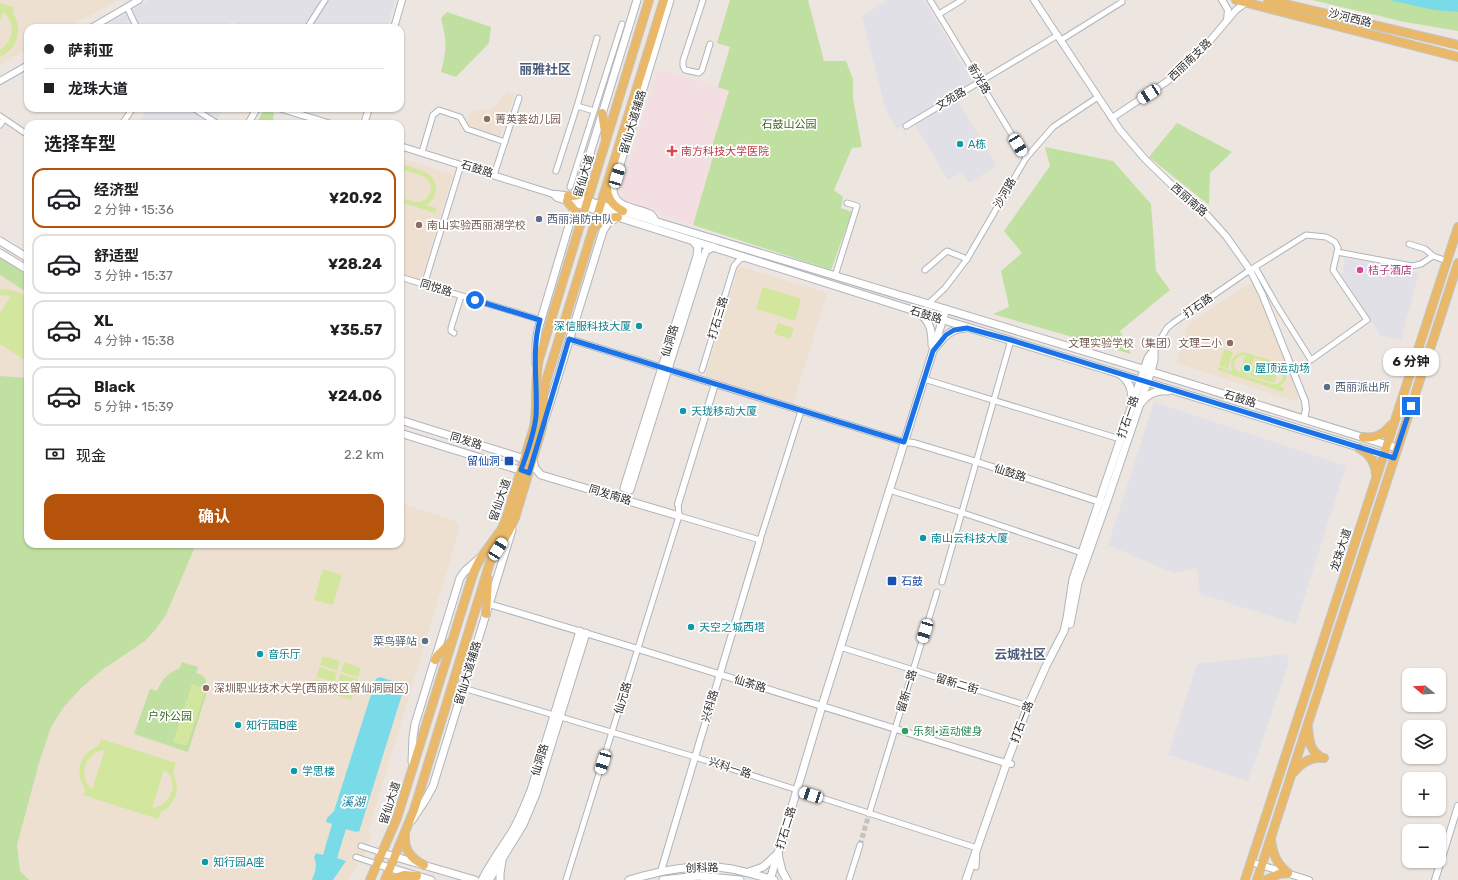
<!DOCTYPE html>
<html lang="zh">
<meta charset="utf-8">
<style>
:root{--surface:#fff;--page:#f2f2f2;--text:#202124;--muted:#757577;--line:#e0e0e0;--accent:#b45309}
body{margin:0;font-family:Rubik,"Noto Sans SC",sans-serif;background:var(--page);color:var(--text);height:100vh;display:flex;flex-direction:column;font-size:15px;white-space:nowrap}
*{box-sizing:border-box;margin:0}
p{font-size:13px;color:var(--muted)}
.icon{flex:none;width:22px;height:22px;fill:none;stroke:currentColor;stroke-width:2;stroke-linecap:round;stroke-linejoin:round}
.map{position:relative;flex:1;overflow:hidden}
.panel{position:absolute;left:24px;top:120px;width:380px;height:428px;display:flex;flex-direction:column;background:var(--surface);border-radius:12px;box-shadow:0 1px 3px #0004}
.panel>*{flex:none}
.top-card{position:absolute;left:24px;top:24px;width:380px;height:88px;border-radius:12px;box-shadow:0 1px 3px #0004;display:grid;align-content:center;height:88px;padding:0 20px;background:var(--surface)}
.needle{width:26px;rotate:288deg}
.tools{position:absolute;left:1402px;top:668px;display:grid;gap:8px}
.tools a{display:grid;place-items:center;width:44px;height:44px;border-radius:8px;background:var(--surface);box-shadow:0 1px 3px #0004;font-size:20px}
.end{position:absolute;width:18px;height:18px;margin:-9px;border:5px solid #1a73e8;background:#fff;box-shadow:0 0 0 2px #fff}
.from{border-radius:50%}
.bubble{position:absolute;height:28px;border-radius:12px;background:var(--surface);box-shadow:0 1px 3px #0004;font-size:13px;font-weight:700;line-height:28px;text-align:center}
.car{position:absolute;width:12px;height:24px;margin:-12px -6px;border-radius:5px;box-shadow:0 0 3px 1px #0007;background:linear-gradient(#fff 24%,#345 0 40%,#fff 0 76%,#345 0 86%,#fff 0)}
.top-card b{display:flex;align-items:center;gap:14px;height:38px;font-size:15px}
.top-card b+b{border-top:1px solid var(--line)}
.top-card i{width:10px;height:10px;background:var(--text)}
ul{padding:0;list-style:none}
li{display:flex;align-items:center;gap:12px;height:60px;margin:0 8px 6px;padding:0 12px;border:2px solid var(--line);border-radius:12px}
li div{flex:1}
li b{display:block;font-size:15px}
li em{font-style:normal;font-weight:700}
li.current{border-color:var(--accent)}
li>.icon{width:36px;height:36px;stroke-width:1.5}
h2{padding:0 20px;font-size:18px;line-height:48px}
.pay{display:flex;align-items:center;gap:10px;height:44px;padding:0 20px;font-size:15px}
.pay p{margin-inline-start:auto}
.cta{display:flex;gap:8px;margin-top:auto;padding:8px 20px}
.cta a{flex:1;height:46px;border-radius:12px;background:var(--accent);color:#fff;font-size:16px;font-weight:700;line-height:46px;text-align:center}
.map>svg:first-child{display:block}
</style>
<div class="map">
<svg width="1458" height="880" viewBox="0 0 1458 880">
<rect width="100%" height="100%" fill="#ede6e0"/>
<g fill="#e1e0e6">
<polygon points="149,0 395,0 387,28 245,28 234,22 228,23 227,28 101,28"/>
<polygon points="888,0 924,0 973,83 897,129 886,110 862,16"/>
<polygon points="956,98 997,166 969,183 962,172 948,180 914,123"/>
<polygon points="148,108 224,108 217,119 225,124 144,124 140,121"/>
<polygon points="1345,258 1419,273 1401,340 1380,335 1342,275"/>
<polygon points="1154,402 1346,466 1296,624 1200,594 1197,568 1174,573 1108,545"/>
<polygon points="1286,654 1289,663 1248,781 1168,755 1197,664"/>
</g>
<g fill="#ede0d1">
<polygon points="0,0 118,0 67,28 28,28 28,49 0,65"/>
<polygon points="507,92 515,94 500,137 466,126 471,112 493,108 498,103"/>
<polygon points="400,158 453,174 420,282 400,275"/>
<polygon points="739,266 827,293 793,404 705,377"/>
<polygon points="0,275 28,293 28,544 400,544 400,503 453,520 457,523 459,531 368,832 372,834 361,865 358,864 348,880 0,880"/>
<polygon points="1249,284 1254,285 1294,382 1297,395 1297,402 1176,363 1188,324"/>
</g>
<polygon fill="#f3dee2" points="662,70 729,90 712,146 713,157 693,225 629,203 625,200 622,195 621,190 656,74"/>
<g fill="#bfe0a0">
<polygon points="730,0 808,0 824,61 846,61 853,79 853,99 862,147 852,148 834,190 843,197 841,208 852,212 831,270 693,225 713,157 712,146 729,91 718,87 730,47 717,43"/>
<polygon points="1312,0 1458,0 1458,31 1405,22"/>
<path d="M447 12 491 27 489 43 456 77 441 72C447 48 447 43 441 18Z"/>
<polygon points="265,108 274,113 272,124 256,124"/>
<polygon points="1177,123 1232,152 1210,173 1209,205 1149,157"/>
<polygon points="1045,147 1113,161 1151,204 1156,271 1170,290 1120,331 1131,354 993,314 1009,307 1001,271 1022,253 1004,231 1050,166"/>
<polygon points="0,257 28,275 28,293 0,275"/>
<polygon points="0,376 28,378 28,544 196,544 166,615 155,630 145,641 102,670 81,688 63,708 51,727 39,763 17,845 20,871 29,880 0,880"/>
<path d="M182 662 198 667 196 673 202 675 205 678 208 689 188 752 134 734 150 689 157 691C162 679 168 673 180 668Z"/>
</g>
<g fill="#d2e79d" fill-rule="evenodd">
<path d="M0 3 14 7 13 13C23 30 18 49 0 57V50C14 41 16 23 3 12L0 21Z"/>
<path d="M400 164C413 168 437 171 436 189 436 196 432 201 426 205L436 208 435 213 400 202V197C406 199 412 202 418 202 430 201 435 186 427 179 420 173 408 172 400 169Z"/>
<polygon points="763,287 801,299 795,321 756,309"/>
<polygon points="5,289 18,292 28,299 28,362 0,344 0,313 11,296 0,295 0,290"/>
<polygon points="778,323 794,328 790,339 774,334"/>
<polygon points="1224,349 1233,352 1228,369 1219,366"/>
<path d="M1243 352 1279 363C1289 369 1289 380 1280 386L1284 388 1283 392 1218 370 1219 367 1232 371C1229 361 1233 354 1243 352ZM1245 355 1240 373 1249 376 1254 358 1278 366 1284 372 1282 380 1278 384H1272C1263 381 1217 372 1240 356Z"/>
<polygon points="1255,360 1279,368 1274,383 1250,376"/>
<polygon points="323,569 342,575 333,605 314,600"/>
<polygon points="323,656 340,661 337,671 320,665"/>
<polygon points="344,662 361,668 358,677 341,672"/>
<polygon points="319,667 337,673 334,682 317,677"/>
<polygon points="340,674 358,679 355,688 338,683"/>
<polygon points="316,679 333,684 330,693 313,688"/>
<polygon points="192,684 206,689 187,746 173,742"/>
<polygon points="337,685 354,691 351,700 334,694"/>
<path d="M101 739 176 763 173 772 177 786 176 795 169 807 161 812 158 819 83 795 85 789C74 773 80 753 98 746ZM105 750 92 789C77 776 85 752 105 750ZM164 770C181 781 171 806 152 808Z"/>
</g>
<g fill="#7adbe8">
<polygon points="1389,0 1458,0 1458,12 1434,10"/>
<path d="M380 677 405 685 359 832 357 831 356 832 346 829 337 858 346 861 333 880H312C315 872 318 865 314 858L316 853 323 855 332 824 326 822 327 818 334 811 376 679Z"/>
</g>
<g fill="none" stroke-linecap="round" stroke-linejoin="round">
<polyline stroke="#c7c1bc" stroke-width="5" stroke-dasharray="5 2.5" stroke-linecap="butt" points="860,845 869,814"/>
<g stroke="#b0b4bc" stroke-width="7">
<g id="minor">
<polyline points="703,0 683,61 683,66 685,70 699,73 702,70 710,44"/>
<polyline points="930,0 1026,158"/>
<polyline points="127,7 137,28"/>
<polyline points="939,14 962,0"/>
<polyline points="307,28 325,0"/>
<polyline points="1061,40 1122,2 1122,0"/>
<polyline points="193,108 218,124"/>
<polyline points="594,111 577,106 597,38"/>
<polyline points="0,116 28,135"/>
<polyline points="122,124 133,108"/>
<polyline points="0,125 4,119"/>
<polyline points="906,126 1058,35"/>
<polyline points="422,152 433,115 439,110 460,117 467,129 505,142"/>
<polyline points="556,171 577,106"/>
<polyline points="494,175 519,98"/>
<polyline points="570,187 622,24"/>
<polyline points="1409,244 1425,249 1433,256 1447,261"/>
<polyline points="1337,252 1412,266 1421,264 1433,256"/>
<polyline points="925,270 947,251 967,259"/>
<polyline points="835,276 857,206 847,203"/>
<polyline points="400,277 541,320"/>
<polyline points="424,285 461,165"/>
<polyline points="929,303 945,288 967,259 1026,158 1053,127 1098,97"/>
<polyline points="454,333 451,331 451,328 461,296"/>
<polyline points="1154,350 1167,328 1173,323 1250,270 1255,267 1306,235 1326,237 1335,242 1338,248 1333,270 1367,320 1311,360 1276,304 1255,267"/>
<polyline points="702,370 734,266 740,259 745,258"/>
<polyline points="924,379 1120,439"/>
<polyline points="889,490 963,513 1082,553"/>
<polyline points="679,516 760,540 801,411"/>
<polyline points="942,582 1011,340"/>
<polyline points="840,647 1028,706"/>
<polyline points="463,688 695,757 977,848 976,867"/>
<polyline points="869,814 937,592"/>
<polyline points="361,846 382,853"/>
<polyline points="356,857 377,864"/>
<polyline points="566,880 679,516 678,504"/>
<polyline points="849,880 860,845"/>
</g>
</g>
<g stroke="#b0b4bc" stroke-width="8">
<g id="tertiary">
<polyline points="1034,0 1120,130 1144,158 1183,196 1207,215 1226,236 1250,270 1262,294 1305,401 1306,409 1304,419"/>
<polyline points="1222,0 1228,10 1227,20"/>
<polyline points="91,28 139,0"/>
<polyline points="394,28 402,0"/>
<polyline points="0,81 28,65"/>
<polyline points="279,108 331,124"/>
<polyline points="1112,118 1172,78 1208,43 1236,10 1248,1"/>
<polyline points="248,124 257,108"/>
<polyline points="364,124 369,108"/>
<path d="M400 146 553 194C565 193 576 199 588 201"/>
<polyline points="553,194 557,198 586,207"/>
<polyline points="569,339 904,442 914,443 977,462 1103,503"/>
<polyline points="678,504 715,384"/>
<polyline points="489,604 638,649 999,761 1011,764"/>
<polyline points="1251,862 1309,880"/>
<polyline points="661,871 760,540"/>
<polyline points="1435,880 1458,806"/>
</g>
</g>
<g stroke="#b0b4bc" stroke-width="9">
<g id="secondary">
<polyline points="574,197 579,189 637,0"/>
<polyline points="588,201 1133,366 1397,448"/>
<polyline points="586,207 934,317 1394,458"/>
<path d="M656 222C654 219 653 216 650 214 636 207 613 209 613 188L670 0"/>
<polyline points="0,241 28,258"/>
<polyline points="693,241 698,247 697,256 624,488 630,490 703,258 706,251 713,247"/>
<polyline points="0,253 28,270"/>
<path d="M920 314C931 322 932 333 932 345"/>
<path d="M935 348C944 337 950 329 965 328"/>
<polyline points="536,364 536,343 538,330 573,212 574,208"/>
<path d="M1121 375C1129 381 1132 389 1132 399"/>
<path d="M1141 403C1148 393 1157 390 1168 391"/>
<polyline points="545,419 603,231 608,223 618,217"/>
<polyline points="400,420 528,460"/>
<polyline points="400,433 526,472"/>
<polyline points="533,460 535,468 541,475 679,516"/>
<polyline points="1070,624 1078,583 1106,504 1151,371 1154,360 1154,350"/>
<polyline points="412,762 413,737 415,724 460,578 465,571 481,557"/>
<polyline points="412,820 426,799 433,786 512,530"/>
<polyline points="382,853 475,880"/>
<polyline points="778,854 782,871 787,880"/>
<polyline points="377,864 431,880"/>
<polyline points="749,872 763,867 776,855"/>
<path d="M482 880C490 864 500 850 510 835 519 821 525 805 531 790L580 631"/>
<polyline points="489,880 523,825 536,794 586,633"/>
<polyline points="500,880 500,873 502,861"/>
<path d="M629 880C663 870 697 863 732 869 746 872 760 876 774 880"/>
<polyline points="663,880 698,876 740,880"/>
<polyline points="770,880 822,706 946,309"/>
<polyline points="966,880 1007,762 1028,706 1046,666 1064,631 1067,618 1073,579 1148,358 1154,350"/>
</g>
</g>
<g stroke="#c4c4c4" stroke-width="10">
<g id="primary">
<polyline points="1236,0 1458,57"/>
<polyline points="1268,0 1458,45"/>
<polyline points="602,113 606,138"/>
<path d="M607 187C607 198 613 206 623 211"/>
<path d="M568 196C578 197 586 193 591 185"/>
<polyline points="567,201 577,213 580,224"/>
<polyline points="595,227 606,218 618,217"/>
<path d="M1363 437C1374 439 1384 434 1391 425"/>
<path d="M1359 448C1370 454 1375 462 1376 474"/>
<polyline points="486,614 488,579"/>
<polyline points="435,660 437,656 451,642"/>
<path d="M1308 728C1309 741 1310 752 1323 758"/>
<path d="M1294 772C1302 762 1311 756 1324 758"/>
<path d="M405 836C404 850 411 859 424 865"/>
<path d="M1271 840C1273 855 1277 864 1288 873"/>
<path d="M370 880 397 818 474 571 480 559 501 530 506 519 534 427C538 405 534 382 539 359L649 0"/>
<path d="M385 880 414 810 490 562 508 533 515 518 542 428C545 412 542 396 546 381L664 0"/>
<polyline points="389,880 404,875 417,876"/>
<polyline points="1245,880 1458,227"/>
<polyline points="1257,880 1458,263"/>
<polyline points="1266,880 1279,874 1288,873"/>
</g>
</g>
<use href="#minor" stroke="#fff" stroke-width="5"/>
<use href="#tertiary" stroke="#fff" stroke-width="6"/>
<use href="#secondary" stroke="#fff" stroke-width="7"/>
<use href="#primary" stroke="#e9b869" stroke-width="8"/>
</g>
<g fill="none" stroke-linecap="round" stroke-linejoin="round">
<path stroke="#1a73e8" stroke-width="5" d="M475 300 540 320C531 351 538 385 536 416 534 435 527 453 521 470L529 473 569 339 904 442 933 351 946 335 954 330 967 328 1011 340 1394 458 1411 406"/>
</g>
<g fill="#8d6e63" stroke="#fff" stroke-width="1.5">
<circle cx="487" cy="119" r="4"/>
<circle cx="419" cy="225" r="4"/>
<circle cx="1230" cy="343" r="4"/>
<circle cx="206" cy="688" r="4"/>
</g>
<g fill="#0f9aa8" stroke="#fff" stroke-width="1.5">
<circle cx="960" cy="144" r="4"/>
<circle cx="639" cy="326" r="4"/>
<circle cx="1247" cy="368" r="4"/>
<circle cx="683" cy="411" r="4"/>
<circle cx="923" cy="538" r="4"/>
<circle cx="691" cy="627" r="4"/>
<circle cx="260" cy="654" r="4"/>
<circle cx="238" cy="725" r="4"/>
<circle cx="294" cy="771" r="4"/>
<circle cx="205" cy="862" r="4"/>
</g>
<path fill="#e0444e" stroke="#fff" stroke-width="1.5" d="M670 145h4v4h4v4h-4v4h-4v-4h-4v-4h4z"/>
<g fill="#5c6f8a" stroke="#fff" stroke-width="1.5">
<circle cx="539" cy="219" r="4"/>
<circle cx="1327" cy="387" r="4"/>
<circle cx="425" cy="641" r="4"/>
</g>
<circle fill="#d1479c" stroke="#fff" stroke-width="1.5" cx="1360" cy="270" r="4"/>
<g fill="#1a4fb4" stroke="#fff" stroke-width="1.5">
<rect x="504" y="456" width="10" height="10" rx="2"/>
<rect x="887" y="576" width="10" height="10" rx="2"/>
</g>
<circle fill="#2e9e5b" stroke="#fff" stroke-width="1.5" cx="905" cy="731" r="4"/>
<g text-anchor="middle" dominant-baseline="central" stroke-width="3.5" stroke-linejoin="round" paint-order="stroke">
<g font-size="11" fill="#2d2d2d" stroke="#fff">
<text transform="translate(1350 18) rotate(14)">沙河西路</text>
<text transform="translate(1190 60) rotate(-44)">西丽南支路</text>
<text transform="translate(979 79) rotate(59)">新光路</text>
<text transform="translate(951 99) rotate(-31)">文苑路</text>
<text transform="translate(633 122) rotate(-73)">留仙大道辅路</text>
<text transform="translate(477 169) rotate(17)">石鼓路</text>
<text transform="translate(584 176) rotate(-73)">留仙大道</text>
<text transform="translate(1005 193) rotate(-60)">沙河路</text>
<text transform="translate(1189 200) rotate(41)">西丽南路</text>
<text transform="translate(436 288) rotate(17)">同悦路</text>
<text transform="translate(1198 306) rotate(-35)">打石路</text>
<text transform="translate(926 315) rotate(17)">石鼓路</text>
<text transform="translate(718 318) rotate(-73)">打石三路</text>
<text transform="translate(670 341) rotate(-73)">仙洞路</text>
<text transform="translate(1240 399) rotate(17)">石鼓路</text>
<text transform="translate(1128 417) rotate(-71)">打石一路</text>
<text transform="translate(466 441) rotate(17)">同发路</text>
<text transform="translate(1010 473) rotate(18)">仙鼓路</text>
<text transform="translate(610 495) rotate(17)">同发南路</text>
<text transform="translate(500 500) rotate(-71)">留仙大道</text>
<text transform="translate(1341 550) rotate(-72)">龙珠大道</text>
<text transform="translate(468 673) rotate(-73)">留仙大道辅路</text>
<text transform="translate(750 684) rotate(17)">仙茶路</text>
<text transform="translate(957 684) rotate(17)">留新二街</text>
<text transform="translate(907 691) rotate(-73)">留新一路</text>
<text transform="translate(623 698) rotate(-73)">仙元路</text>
<text transform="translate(710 706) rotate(-74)">兴科路</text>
<text transform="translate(1022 722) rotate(-69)">打石一路</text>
<text transform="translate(540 760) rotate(-73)">仙洞路</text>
<text transform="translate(730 768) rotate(18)">兴科一路</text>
<text transform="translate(390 803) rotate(-72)">留仙大道</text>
<text transform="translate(786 828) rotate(-73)">打石二路</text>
<text transform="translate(702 868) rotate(-1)">创科路</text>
</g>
<g font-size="11" fill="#785e54" stroke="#fff" text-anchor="start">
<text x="495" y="119">菁英荟幼儿园</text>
<text x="427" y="225">南山实验西丽湖学校</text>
<text x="1222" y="343" text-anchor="end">文理实验学校（集团）文理二小</text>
<text x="214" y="688">深圳职业技术大学(西丽校区留仙洞园区)</text>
</g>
<g font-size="11" fill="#39671f" stroke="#fff">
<text x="789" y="124">石鼓山公园</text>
<text x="170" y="716">户外公园</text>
</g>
<g font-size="11" fill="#0d838f" stroke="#fff" text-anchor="start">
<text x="968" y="144">A栋</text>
<text x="631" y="326" text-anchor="end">深信服科技大厦</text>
<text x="1255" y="368">屋顶运动场</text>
<text x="691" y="411">天珑移动大厦</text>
<text x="931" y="538">南山云科技大厦</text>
<text x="699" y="627">天空之城西塔</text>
<text x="268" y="654">音乐厅</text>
<text x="246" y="725">知行园B座</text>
<text x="302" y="771">学思楼</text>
<text x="213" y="862">知行园A座</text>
</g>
<g font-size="11" fill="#be3a42" stroke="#fff" text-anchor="start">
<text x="681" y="151">南方科技大学医院</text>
</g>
<g font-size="11" fill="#4e5e75" stroke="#fff" text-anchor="start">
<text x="547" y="219">西丽消防中队</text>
<text x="1335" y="387">西丽派出所</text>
<text x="417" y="641" text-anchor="end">菜鸟驿站</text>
</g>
<g font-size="11" fill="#b23c85" stroke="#fff" text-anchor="start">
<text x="1368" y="270">桔子酒店</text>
</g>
<g font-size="11" fill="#164399" stroke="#fff" text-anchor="end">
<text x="500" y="461">留仙洞</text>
<text x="901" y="581" text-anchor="start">石鼓</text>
</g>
<g font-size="11" fill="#27864d" stroke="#fff" text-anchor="start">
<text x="913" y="731">乐刻·运动健身</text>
</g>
<g font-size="12" font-style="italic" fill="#167e98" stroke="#fff">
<text x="353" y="802">溪湖</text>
</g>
<g font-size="13" font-weight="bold" fill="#4f5e7b" stroke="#fff">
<text x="545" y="69">丽雅社区</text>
<text x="1020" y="654">云城社区</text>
</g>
</g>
</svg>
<div class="tools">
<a><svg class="needle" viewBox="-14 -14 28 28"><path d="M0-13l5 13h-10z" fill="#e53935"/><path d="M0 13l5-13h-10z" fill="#757577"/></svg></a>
<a><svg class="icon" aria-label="layers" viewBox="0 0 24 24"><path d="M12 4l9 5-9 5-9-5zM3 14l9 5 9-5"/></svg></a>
<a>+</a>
<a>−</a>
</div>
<i class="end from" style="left:475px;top:300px"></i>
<i class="end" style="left:1411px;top:406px"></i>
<div class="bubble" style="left:1383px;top:348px;width:56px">6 分钟</div>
<i class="car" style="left:1149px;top:94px;rotate:237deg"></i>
<i class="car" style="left:1018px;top:145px;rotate:149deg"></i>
<i class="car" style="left:617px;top:176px;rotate:17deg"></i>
<i class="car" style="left:498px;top:549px;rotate:32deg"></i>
<i class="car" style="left:925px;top:631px;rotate:197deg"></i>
<i class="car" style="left:603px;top:762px;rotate:197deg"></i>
<i class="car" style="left:811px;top:795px;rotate:288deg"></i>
<div class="top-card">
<b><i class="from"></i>萨莉亚</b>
<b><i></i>龙珠大道</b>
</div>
<section class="panel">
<h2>选择车型</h2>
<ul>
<li class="current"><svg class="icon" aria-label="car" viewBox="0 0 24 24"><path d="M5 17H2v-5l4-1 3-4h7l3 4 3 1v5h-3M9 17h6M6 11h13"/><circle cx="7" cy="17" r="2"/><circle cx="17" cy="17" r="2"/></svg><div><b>经济型</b><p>2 分钟 · 15:36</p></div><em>¥20.92</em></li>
<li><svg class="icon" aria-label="car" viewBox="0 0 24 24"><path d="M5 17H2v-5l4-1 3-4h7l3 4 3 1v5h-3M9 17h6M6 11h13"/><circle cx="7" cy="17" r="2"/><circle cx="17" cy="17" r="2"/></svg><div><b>舒适型</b><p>3 分钟 · 15:37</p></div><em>¥28.24</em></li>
<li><svg class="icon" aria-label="car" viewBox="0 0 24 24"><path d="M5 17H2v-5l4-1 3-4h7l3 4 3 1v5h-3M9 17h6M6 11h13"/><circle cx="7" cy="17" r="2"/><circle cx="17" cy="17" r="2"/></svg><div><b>XL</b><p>4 分钟 · 15:38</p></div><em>¥35.57</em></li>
<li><svg class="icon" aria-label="car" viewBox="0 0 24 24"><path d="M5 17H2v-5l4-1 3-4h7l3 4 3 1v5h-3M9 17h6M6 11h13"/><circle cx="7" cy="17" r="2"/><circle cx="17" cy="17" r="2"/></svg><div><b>Black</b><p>5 分钟 · 15:39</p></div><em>¥24.06</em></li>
</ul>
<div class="pay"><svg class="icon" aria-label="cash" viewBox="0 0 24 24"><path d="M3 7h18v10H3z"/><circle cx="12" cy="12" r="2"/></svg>现金<p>2.2 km</p></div>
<div class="cta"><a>确认</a></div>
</section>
</div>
